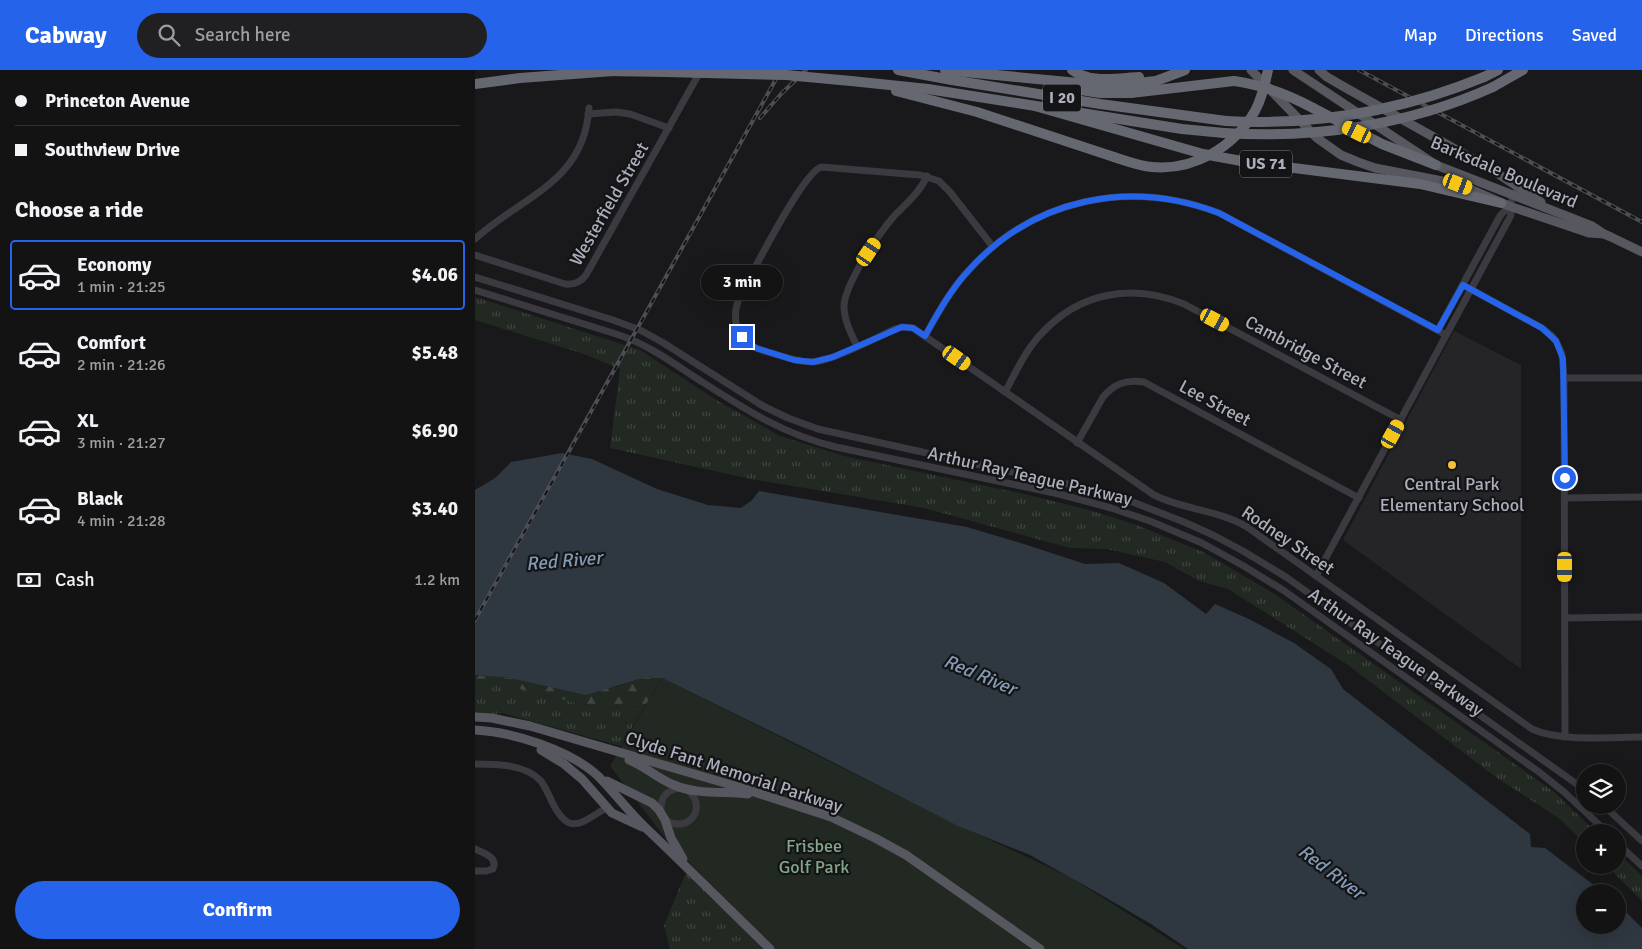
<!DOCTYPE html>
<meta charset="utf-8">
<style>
:root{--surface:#131314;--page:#202022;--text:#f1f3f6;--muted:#9d9ea0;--line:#323234;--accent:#2563eb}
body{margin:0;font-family:Signika,sans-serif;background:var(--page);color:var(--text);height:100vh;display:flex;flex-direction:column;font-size:19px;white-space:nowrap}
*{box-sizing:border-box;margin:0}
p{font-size:16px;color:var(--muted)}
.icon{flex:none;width:28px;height:28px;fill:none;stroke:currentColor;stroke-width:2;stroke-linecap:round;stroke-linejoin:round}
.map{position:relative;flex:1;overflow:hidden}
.details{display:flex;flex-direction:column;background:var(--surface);width:475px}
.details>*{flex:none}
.hud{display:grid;align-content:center;height:110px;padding:0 15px;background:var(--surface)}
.fabs{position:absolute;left:1101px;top:694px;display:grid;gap:10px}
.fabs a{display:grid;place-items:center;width:50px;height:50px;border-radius:50%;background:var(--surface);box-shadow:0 5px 20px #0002,0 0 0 1px var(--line);font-size:25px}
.end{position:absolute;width:22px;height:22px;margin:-11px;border:6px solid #2563eb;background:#fff;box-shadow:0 0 0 2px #fff}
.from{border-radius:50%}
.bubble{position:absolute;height:35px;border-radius:18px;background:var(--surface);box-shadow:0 5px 20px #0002,0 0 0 1px var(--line);font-size:16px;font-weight:700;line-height:35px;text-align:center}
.car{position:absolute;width:15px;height:30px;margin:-15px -8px;border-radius:6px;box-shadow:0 0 4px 1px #0007;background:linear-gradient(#f5c518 24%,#345 0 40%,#f5c518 0 76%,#345 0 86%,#f5c518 0)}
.hud b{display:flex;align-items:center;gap:18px;height:48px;font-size:19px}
.hud b+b{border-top:1px solid var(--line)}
.hud i{width:12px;height:12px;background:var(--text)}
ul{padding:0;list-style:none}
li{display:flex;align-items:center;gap:15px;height:70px;margin:0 10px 8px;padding:0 5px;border:2px solid transparent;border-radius:5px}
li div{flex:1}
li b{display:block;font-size:19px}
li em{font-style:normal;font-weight:700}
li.selected{border-color:var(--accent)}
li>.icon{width:45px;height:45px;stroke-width:1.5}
h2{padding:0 15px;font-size:22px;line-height:60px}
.pay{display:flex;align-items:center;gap:12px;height:55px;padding:0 15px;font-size:19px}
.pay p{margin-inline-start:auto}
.cta{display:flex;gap:10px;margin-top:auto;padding:10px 15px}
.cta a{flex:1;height:58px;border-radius:30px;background:var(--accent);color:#fff;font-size:20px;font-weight:700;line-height:58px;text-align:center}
header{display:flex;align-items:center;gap:30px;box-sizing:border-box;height:70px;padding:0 25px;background:var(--accent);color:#fff}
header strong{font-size:24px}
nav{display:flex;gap:28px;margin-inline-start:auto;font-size:18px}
.search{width:350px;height:45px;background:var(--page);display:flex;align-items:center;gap:12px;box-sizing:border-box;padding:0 18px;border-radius:28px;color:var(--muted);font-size:19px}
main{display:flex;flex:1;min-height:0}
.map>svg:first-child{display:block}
</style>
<header>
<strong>Cabway</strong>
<div class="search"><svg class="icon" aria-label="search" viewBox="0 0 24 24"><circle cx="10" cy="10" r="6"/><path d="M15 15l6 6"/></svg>Search here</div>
<nav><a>Map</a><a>Directions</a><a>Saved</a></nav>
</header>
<main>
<section class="details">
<div class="hud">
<b><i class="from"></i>Princeton Avenue</b>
<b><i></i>Southview Drive</b>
</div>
<h2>Choose a ride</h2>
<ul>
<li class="selected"><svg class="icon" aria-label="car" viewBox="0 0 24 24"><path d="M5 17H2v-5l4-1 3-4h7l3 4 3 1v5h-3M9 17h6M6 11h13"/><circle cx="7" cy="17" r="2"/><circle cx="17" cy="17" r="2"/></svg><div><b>Economy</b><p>1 min · 21:25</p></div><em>$4.06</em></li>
<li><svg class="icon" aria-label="car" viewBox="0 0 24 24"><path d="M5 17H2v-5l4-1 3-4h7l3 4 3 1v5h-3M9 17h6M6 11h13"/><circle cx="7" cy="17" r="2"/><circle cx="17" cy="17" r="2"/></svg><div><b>Comfort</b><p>2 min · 21:26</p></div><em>$5.48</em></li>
<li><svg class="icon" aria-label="car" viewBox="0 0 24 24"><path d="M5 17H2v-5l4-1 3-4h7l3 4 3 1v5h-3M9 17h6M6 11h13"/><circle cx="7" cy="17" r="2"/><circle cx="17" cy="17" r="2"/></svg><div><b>XL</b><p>3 min · 21:27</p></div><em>$6.90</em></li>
<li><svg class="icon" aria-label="car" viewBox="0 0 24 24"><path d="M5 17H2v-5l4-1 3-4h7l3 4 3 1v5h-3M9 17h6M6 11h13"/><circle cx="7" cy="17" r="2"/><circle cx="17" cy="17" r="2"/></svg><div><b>Black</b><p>4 min · 21:28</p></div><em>$3.40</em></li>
</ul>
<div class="pay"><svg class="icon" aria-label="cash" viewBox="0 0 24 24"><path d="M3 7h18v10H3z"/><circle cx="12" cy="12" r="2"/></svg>Cash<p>1.2 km</p></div>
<div class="cta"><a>Confirm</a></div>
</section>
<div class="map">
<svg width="1167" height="879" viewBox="0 0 1167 879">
<defs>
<pattern id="grass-tufts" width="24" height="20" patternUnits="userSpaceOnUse" patternTransform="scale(1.25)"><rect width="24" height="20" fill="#212922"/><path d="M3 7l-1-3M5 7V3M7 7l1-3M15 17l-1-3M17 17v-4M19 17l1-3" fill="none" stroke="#3f4640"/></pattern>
<pattern id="forest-firs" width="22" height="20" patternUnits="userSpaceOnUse" patternTransform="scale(1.25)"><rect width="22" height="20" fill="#212922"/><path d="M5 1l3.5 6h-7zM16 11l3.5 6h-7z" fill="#3f4640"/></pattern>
</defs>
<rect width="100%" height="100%" fill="#19191b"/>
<polygon fill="#252528" points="979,261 1046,295 1046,599 868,470"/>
<g fill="url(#grass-tufts)">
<polygon points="0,227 165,280 243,331 305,366 369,386 549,424 611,439 659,454 728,482 798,523 923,611 1079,722 1121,762 1110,762 1110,774 1085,749 1022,708 873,595 753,519 724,511 690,492 632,479 595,478 449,438 276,409 135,378 145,299 109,284 0,250"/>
<polygon points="0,611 25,614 123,638 170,636 146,676 27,643 0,645"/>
<polygon points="1143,783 1167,806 1167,831 1131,795 1142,795"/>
<polygon points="213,798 292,879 195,879 189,855"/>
</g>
<polygon fill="url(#forest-firs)" points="0,605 140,617 168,608 187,608 170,636 123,638 25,614 0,611"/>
<polygon fill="#212922" points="187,608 472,750 595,807 709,879 300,879 191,769 135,696"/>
<polygon fill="#2f3740" points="87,383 117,389 182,419 233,435 266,438 277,430 284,421 492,457 549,474 610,494 644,493 689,513 731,544 740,534 776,550 819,573 856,599 868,619 1055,764 1056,777 1070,778 1128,822 1110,822 1110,855 1142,855 1143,834 1167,858 1167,879 713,879 676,854 616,819 555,785 483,756 332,679 187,608 168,608 111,625 35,608 0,605 0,420 20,408 36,392"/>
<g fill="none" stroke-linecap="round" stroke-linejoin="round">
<g stroke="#3a3a40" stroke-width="7">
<polyline points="113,44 141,42 155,44 194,58"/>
<path d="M0 169C47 126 109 113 114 38"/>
<path d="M518 177 475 122 464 111 445 105 346 97C327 104 279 200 267 222 256 243 258 267 281 278 288 281 296 283 303 285 317 289 330 294 345 291 367 286 399 269 420 259L427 257 438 258 679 425C709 440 744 440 772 457L1057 659C1085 672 1136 667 1167 667"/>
<path d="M0 185 90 214C99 215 106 212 111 205L226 0"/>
<polyline points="0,207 138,250 165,260 187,272 288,336 313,348 343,359 592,414 650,429 709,452 738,465 768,481 811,507 1110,720"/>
<polyline points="988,215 1067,258 1077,266 1081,271 1087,284 1089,308 1090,667"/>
<path d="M0 220 141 264C170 273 194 290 218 306 265 336 306 364 361 377L584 424 636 438 675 451 727 473 767 495 808 520 1064 702 1089 722 1132 762"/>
<polyline points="963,260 1025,146 1034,136 1041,122"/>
<path d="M450 266C463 243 476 219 494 200 559 128 655 109 744 143L971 265"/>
<path d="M382 276C376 264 369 250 369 236 370 213 405 162 420 145 432 133 445 122 452 106"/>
<polyline points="1089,308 1167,308"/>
<path d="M530 322C541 302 551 279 567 263 605 222 658 213 709 234L926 350"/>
<path d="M602 373 628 327C639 314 651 309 669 312L884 428"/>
<polyline points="1090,428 1167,427"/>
<polyline points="841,506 1034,149 1036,145 1034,136"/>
<polyline points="1090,548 1167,547"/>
<path d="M0 694C21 694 50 694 66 711 70 717 74 725 77 732 94 766 105 754 131 738"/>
<polyline points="1128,735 1167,771"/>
<path d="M186 742C185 727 191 720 205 718"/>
<path d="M190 750C215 765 234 735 211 719"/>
<polyline points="1142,773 1167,796"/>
<path d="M0 779C9 783 23 787 18 799L11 801H0"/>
</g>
<g stroke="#56575f" stroke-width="9">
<polyline points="776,0 842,68 866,85 883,92 900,98 983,114 1034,136 1114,163 1129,164 1136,167 1167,182"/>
<polyline points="818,0 961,95 1117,156 1129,164"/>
<polyline points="844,0 852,7 871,18 1014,98 1066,132"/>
<polyline points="0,647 17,648 55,656 267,718 356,747 400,768 431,785 565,879"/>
<path d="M0 660C38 662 95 680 123 706 141 724 156 745 175 762 216 801 255 840 295 879"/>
<polyline points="66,680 89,694 107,709 137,743 167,757"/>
<path d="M154 690C170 696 183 709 199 715 222 725 249 721 273 724"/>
<polyline points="132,711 177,733 184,740 190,750 196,768 208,789"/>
</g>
<g stroke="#666871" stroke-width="10">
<polyline points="423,0 477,10 625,34 751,51"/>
<polyline points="470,0 634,16 681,11 710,0"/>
<path d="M597 0C616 14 643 8 664 7"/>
<polyline points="132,1 191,2"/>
<polyline points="1009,7 1023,0"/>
<polyline points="376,11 453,19 567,37"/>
<polyline points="0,14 45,8 138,1"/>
<polyline points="1018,17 1048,0"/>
<polyline points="593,18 625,23 656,23 759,11"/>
<polyline points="421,21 502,42 639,87"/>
<polyline points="560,36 728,84 772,92 945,114 1026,133"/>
<polyline points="838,38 907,74 961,95"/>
<polyline points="594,41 707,59 749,63"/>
</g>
<g stroke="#4d4e55" stroke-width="4">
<g id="rail">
<polyline points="884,0 1167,152"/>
<polyline points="285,48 306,24 331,0"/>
<path d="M0 550C103 367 204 183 306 0"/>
</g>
</g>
<use href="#rail" stroke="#141416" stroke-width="2" stroke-dasharray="5.5" stroke-linecap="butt"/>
<g stroke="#666871" stroke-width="10">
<polyline points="191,2 311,5 376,11"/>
<path d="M759 11C788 15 812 24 838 38"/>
<path d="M751 51C841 56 926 41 1009 7"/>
<path d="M749 63C840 69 934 55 1018 17"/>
<path d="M639 87C651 91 664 96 677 97 719 101 759 77 780 41 787 28 790 14 793 0"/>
</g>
</g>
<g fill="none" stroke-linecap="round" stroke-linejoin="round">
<path stroke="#2563eb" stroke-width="6" d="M267 267 281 278 319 290 338 292 358 287 427 257 438 258 450 266C463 243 476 219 494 200 559 128 655 109 744 143L963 260 988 215 1067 258 1081 271 1088 289 1090 408"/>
</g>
<circle fill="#f3c139" stroke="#141416" stroke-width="2" cx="977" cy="395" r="5"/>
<g text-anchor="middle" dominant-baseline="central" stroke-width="4.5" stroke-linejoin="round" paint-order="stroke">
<g fill="#141416" stroke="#7e808a" stroke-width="1">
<rect x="568" y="14.5" width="38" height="27" rx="4"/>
<rect x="765" y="80.5" width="52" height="27" rx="4"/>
</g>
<g font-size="16" font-weight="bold" fill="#abafbb">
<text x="587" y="28">I 20</text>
<text x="791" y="94">US 71</text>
</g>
<g font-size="18" fill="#abafbb" stroke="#141416">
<text transform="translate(1029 102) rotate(23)">Barksdale Boulevard</text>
<text transform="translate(134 134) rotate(-60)">Westerfield Street</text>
<text transform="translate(831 282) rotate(28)">Cambridge Street</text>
<text transform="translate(740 333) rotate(28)">Lee Street</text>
<text transform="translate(555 406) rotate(13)">Arthur Ray Teague Parkway</text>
<text transform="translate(813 470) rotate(34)">Rodney Street</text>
<text transform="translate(921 582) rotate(35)">Arthur Ray Teague Parkway</text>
<text transform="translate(259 702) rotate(18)">Clyde Fant Memorial Parkway</text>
</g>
<g font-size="18" fill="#abafbb" stroke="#141416">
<text x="977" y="414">Central Park<tspan x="977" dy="21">Elementary School</tspan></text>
</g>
<g font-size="18" fill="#82a687" stroke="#141416">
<text x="339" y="776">Frisbee<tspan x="339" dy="21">Golf Park</tspan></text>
</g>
<g font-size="19" font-style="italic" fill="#839ab5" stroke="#141416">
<text transform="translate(89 491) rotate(-5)">Red River</text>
<text transform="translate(505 605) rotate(23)">Red River</text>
<text transform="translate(856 802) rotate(37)">Red River</text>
</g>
</g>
</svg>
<div class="fabs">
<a><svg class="icon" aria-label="layers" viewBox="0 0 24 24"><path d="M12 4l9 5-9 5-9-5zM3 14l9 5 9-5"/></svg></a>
<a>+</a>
<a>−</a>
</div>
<i class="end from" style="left:1090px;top:408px"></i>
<i class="end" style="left:267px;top:267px"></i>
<div class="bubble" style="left:226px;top:195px;width:82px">3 min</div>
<i class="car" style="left:882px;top:62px;rotate:296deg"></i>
<i class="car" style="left:983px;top:114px;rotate:111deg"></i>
<i class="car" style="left:394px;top:182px;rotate:34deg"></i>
<i class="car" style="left:740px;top:250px;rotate:118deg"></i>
<i class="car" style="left:482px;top:288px;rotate:125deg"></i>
<i class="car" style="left:918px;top:364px;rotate:29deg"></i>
<i class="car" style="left:1090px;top:497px;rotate:180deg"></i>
</div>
</main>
